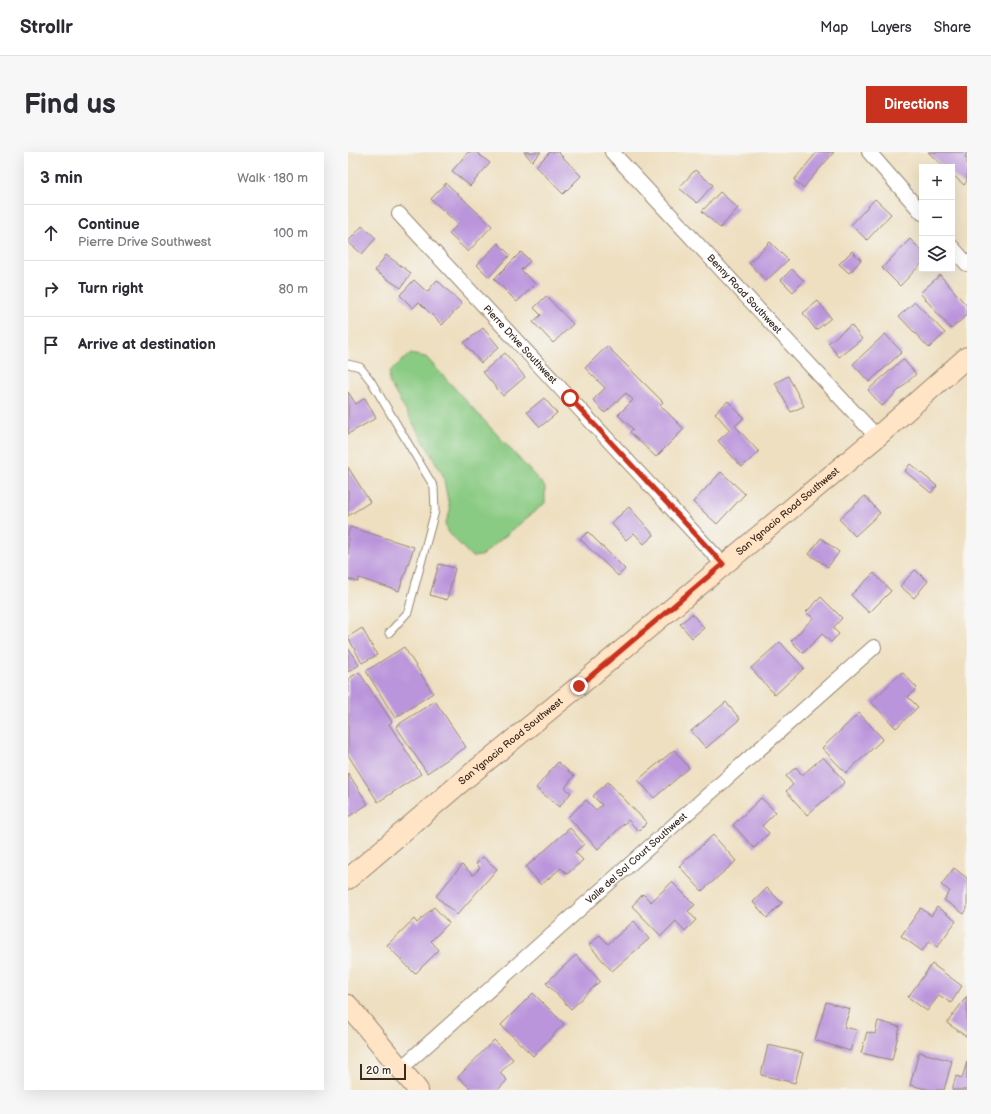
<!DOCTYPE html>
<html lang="en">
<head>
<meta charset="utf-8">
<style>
  body { margin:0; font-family:"Balsamiq Sans",sans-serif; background:#f7f7f7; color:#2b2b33 }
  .controls { position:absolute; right:12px; top:12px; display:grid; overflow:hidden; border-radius:0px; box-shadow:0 4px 16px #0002 }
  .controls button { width:36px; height:36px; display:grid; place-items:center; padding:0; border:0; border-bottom:1px solid #e1e1e2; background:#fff; color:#2b2b33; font:20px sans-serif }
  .scale { position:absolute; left:12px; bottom:10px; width:46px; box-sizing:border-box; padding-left:4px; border:2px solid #3b2a1e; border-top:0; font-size:11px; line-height:14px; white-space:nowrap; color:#3b2a1e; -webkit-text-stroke:3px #f6f6f2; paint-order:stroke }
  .stop { position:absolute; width:12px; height:12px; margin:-9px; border:3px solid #c8321e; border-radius:50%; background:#fff }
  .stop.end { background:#c8321e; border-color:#fff; box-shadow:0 1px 4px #0008 }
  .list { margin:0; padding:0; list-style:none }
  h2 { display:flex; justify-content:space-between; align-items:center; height:52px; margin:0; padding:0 16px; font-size:17px }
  h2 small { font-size:13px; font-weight:400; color:#7c7c81 }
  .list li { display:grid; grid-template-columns:26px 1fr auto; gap:12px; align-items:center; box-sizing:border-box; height:56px; padding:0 16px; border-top:1px solid #e1e1e2 }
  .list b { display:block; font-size:15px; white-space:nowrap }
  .list p { margin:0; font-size:13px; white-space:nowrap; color:#7c7c81 }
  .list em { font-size:13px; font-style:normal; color:#7c7c81 }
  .icon { flex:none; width:22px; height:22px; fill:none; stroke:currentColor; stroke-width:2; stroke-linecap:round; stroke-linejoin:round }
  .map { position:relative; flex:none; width:619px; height:938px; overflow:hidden; border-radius:0px }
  header { display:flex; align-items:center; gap:24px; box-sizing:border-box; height:56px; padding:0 20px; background:#fff; border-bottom:1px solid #e1e1e2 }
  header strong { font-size:19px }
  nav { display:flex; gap:22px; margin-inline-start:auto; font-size:14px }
  .intro { display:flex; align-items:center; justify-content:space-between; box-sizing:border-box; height:96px; padding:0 24px }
  h1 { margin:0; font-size:28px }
  .button { padding:10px 18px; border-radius:0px; background:#c8321e; color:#fff; font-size:14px; font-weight:700 }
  main { display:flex; gap:24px; padding:0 24px }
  aside { flex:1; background:#fff; border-radius:0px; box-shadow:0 4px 16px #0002 }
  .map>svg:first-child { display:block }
  .green { fill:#8acb83; stroke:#627a50 }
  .building { fill:#bb95dc }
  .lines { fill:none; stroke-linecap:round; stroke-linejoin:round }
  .lane-casing { stroke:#94846f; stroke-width:9 }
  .street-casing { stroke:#94846f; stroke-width:16 }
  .secondary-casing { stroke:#94846f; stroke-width:22 }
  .lane { stroke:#fff; stroke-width:7 }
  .street { stroke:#fff; stroke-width:14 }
  .secondary { stroke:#ffe4c6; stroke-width:20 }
  .route { stroke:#c8321e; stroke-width:5 }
  .labels { text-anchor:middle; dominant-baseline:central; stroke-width:3; stroke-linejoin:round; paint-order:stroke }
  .street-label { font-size:10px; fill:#3b2a1e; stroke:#f6f6f2 }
</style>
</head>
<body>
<header>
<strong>Strollr</strong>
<nav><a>Map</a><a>Layers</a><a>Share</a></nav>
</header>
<div class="intro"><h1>Find us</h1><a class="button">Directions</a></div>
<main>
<aside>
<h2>3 min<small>Walk · 180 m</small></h2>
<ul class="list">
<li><svg class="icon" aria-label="ahead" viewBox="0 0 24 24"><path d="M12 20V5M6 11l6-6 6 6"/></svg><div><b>Continue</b><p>Pierre Drive Southwest</p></div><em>100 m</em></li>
<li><svg class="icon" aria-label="right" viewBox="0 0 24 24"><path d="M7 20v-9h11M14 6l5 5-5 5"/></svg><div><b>Turn right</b></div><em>80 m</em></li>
<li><svg class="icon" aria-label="arrive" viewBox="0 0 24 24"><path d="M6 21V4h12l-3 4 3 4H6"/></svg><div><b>Arrive at destination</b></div></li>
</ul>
</aside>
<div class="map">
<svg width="619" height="938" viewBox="0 0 619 938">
  <rect width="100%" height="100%" fill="#f6f6f2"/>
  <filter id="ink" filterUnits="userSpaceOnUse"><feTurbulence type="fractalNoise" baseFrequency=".025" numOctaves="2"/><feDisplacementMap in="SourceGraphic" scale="8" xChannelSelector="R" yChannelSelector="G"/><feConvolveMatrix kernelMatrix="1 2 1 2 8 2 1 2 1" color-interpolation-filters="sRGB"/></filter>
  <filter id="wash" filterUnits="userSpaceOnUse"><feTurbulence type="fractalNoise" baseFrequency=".012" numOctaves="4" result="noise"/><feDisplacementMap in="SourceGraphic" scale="16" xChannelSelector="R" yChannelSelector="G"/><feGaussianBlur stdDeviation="0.9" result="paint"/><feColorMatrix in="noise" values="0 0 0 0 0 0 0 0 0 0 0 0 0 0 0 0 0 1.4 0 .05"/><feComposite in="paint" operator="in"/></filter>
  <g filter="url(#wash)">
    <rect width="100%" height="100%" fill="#eedfc0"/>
    <!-- green -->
    <polygon class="green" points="62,202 78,205 197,335 197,351 133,404 124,405 101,381 97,373 102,359 95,323 41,230 42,219"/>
    <g id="blocks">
      <!-- building -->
      <g class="building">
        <polygon points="120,0 128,0 142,11 122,34 104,19"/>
        <polygon points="176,0 193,0 184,9"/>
        <polygon points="202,0 210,0 233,24 215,42 188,14"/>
        <polygon points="469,0 486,0 455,36 446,28"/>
        <polygon points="580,0 619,0 617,5 619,6 619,29 616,33 604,22 604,15 596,15"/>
        <polygon points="347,18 365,33 349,51 331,36"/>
        <polygon points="98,31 144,74 120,100 101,82 110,72 83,47"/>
        <polygon points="372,40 390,56 372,76 354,59"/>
        <polygon points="527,47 543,62 519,88 503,73"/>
        <polygon points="14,74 28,86 14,102 0,90"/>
        <polygon points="562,87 574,99 574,111 552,134 534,116"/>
        <polygon points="422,90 440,108 418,129 401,111"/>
        <polygon points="150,91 162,103 141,125 129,113"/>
        <polygon points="504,99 513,108 501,121 491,112"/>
        <polygon points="173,100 182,109 173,118 187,132 169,150 146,127"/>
        <polygon points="38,103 63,121 53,136 27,119"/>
        <polygon points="444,117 456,129 445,140 433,128"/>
        <polygon points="592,123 619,154 619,163 603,177 572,141"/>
        <polygon points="66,128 79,140 89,128 114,152 94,173 71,150 65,156 52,143"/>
        <polygon points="198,144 225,172 205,191 185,170 193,163 186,156"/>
        <polygon points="470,149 483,166 468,178 455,161"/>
        <polygon points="567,150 597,181 581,196 551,164"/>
        <polygon points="503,173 514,187 491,205 480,191"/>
        <polygon points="135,176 151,195 133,211 116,191"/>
        <polygon points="537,182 554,200 521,230 505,212"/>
        <polygon points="259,194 315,250 312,253 336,277 308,305 282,280 285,277 270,263 285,248 278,241 257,261 245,248 257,236 237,216"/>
        <polygon points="157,201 177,225 155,244 135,220"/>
        <polygon points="555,207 568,222 534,254 520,238"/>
        <polygon points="440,224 456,254 443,260 427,231"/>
        <polygon points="0,240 8,252 17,246 28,266 0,282"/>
        <polygon points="196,246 209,261 192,275 179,260"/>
        <polygon points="380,249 396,266 387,274 411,300 394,315 370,289 382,278 367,261"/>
        <polygon points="562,312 589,334 583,341 557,319"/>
        <polygon points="0,315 22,350 0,364"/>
        <polygon points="373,320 397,342 369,372 345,350"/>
        <polygon points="517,344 532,361 507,384 491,367"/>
        <polygon points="281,355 306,383 296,392 286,381 278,388 263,371"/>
        <polygon points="2,375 66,395 51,439 11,426 10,430 0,427 0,382"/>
        <polygon points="240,380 277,417 270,424 232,387"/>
        <polygon points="473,386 491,400 480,415 461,402"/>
        <polygon points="91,412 107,416 99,448 82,443"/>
        <polygon points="567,418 580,429 566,446 552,434"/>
        <polygon points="526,421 543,439 521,461 503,443"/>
        <polygon points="473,445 494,466 485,476 491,482 483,490 474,482 455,501 443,489 465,466 458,460"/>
        <polygon points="344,462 356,476 344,486 332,472"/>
        <polygon points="14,476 29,503 14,511 0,485"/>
        <polygon points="432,490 456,516 427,543 403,516"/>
        <polygon points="56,495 85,541 47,566 18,519"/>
        <polygon points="0,496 11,513 0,520"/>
        <polygon points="11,520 44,570 41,572 73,622 30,650 0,603 0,527"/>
        <polygon points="554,520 569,536 560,545 570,555 548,576 523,550"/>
        <polygon points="87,549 118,595 79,621 48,574"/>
        <polygon points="378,550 392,567 358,596 343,579"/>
        <polygon points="511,561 535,587 498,621 474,596"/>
        <polygon points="326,598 341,616 306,646 290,628"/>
        <polygon points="475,605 497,630 459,663 438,639 445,633 438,624 448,615 454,623"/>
        <polygon points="210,610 226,624 217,636 223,641 211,655 188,636"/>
        <polygon points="0,621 20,652 0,665"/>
        <polygon points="260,630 299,671 291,679 280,668 250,697 220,665 238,648 248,658 254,653 245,644"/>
        <polygon points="413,646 428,660 414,674 421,681 406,696 385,673"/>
        <polygon points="222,676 236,692 227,700 235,708 219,722 213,716 193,733 178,715"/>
        <polygon points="365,683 388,709 354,739 331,714"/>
        <polygon points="135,705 149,717 109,763 88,744 114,713 125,723 132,716 128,712"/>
        <polygon points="606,716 619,726 619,757 616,762 596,748 602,739 593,733"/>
        <polygon points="324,730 347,753 340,759 348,768 337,779 328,769 313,784 284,754 295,742 303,750"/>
        <polygon points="419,736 434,751 419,766 405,750"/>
        <polygon points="86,755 101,771 83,789 91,798 67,822 39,793 66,767 69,771"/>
        <polygon points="589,755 608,769 589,795 581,789 574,799 553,784 573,756 583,764"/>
        <polygon points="286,769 301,787 264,819 241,793 252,783 260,792"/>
        <polygon points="228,803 252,829 223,857 198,831"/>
        <polygon points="584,812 614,834 603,851 591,843 579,859 560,845"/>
        <polygon points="185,841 216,872 185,904 153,873"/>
        <polygon points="619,844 619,885 599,871"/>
        <polygon points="478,850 502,857 496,875 509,878 502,899 467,888"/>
        <polygon points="530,869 552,875 544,908 513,901 519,880 527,882"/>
        <polygon points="146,888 165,907 152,921 159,928 150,938 124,938 110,925"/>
        <polygon points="420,893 455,901 447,931 413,923"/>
        <polygon points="571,900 604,909 596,938 582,938 562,933"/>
        <polygon points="619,910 619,938 604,938 608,924 614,926"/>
      </g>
    </g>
  </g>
  <g filter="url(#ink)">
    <use href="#blocks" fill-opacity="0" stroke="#94846f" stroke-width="1"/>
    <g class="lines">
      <defs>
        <polyline id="lane" points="0,212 12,215 23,229 86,335 87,359 60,460 41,481"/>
        <g id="street">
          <path id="s1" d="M 264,0 L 529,285"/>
          <polyline points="521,0 574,61"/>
          <path id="s2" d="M 51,62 L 375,412"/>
          <polyline points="604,95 619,112"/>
          <path id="s3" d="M 51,918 L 526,495"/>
        </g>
        <g id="secondary">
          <path id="s4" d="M 0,727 L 118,626 L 231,534 L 529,285 L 619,205"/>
          <polyline points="0,853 70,938"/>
        </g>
      </defs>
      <!-- lane casing -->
      <use href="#lane" class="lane-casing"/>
      <!-- street casing -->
      <use href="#street" class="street-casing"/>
      <!-- secondary casing -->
      <use href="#secondary" class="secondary-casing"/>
      <!-- lane -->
      <use href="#lane" class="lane"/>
      <!-- street -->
      <use href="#street" class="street"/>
      <!-- secondary -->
      <use href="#secondary" class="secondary"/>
    </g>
  </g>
  <g class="lines" filter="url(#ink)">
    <!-- route -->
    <polyline class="route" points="222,246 375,412 231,534"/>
  </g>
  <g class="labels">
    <!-- street labels -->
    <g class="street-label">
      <text stroke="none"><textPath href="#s1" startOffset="194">Benny Road Southwest</textPath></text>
      <text stroke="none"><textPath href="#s2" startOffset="178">Pierre Drive Southwest</textPath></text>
      <text stroke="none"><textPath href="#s4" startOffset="573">San Ygnacio Road Southwest</textPath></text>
      <text stroke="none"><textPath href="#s4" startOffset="213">San Ygnacio Road Southwest</textPath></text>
      <text stroke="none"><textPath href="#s3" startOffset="318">Valle del Sol Court Southwest</textPath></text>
    </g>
  </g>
</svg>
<div class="controls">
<button>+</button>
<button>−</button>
<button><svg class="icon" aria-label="layers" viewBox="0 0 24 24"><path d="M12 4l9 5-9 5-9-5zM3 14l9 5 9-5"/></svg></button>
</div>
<div class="scale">20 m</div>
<div class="stop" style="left:222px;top:246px"></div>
<div class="stop end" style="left:231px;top:534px"></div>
</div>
</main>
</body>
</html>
